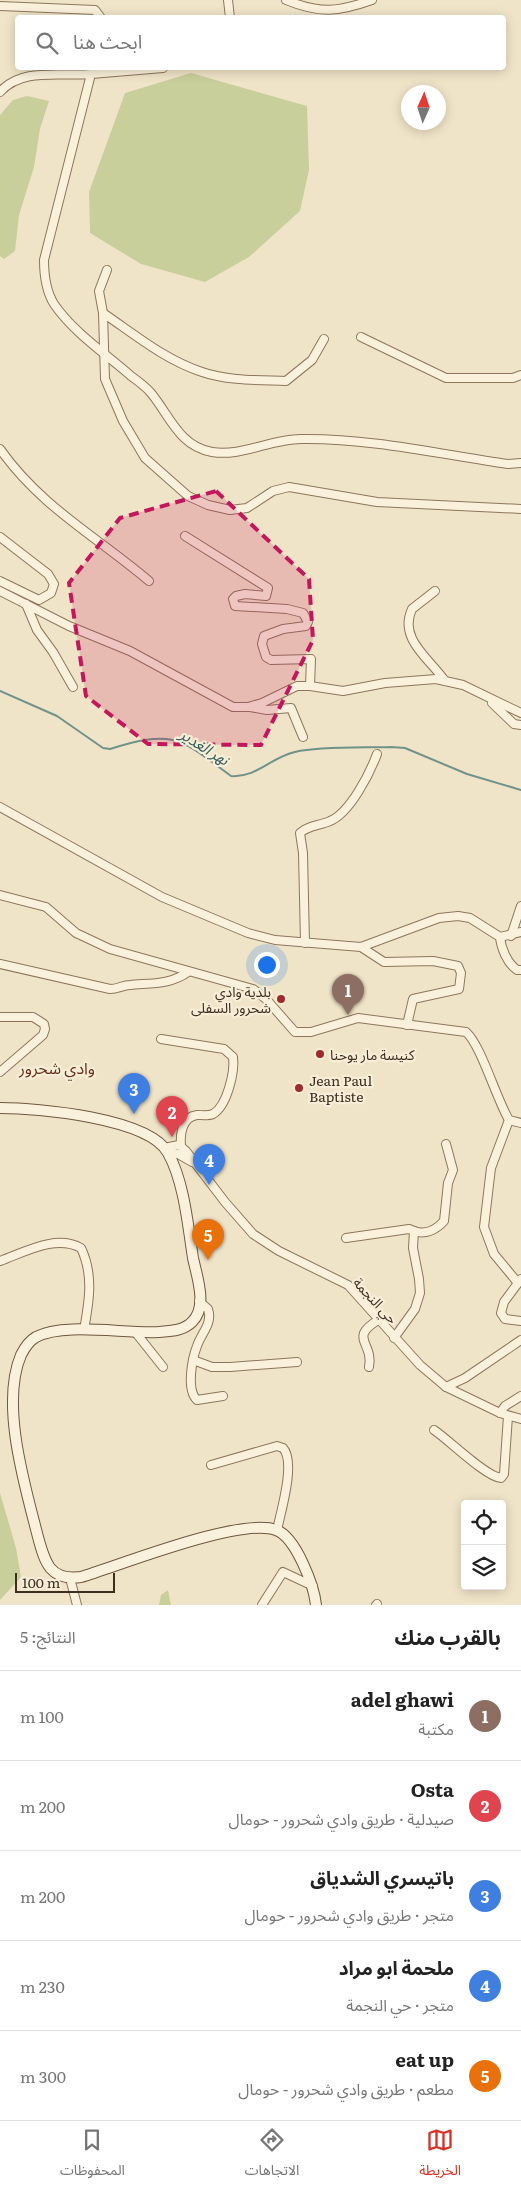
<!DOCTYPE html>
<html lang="ar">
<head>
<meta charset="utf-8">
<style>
  body { margin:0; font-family:Literata,"Noto Sans Arabic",serif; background:#f2f2f2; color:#222; direction:rtl }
  .controls { position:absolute; right:15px; bottom:15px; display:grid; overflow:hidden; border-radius:5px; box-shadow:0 2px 12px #0003 }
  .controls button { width:45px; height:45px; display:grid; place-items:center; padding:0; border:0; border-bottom:1px solid #e0e0e0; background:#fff; color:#222; font:25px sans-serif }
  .compass { position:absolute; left:401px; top:85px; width:45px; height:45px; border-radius:50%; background:#fff; box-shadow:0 2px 12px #0003; rotate:3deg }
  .scale { position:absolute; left:15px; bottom:12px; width:100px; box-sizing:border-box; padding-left:5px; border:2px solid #3d2e20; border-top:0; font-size:14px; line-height:18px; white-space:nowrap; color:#3d2e20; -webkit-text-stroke:4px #f7eed8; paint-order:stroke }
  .you { position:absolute; left:266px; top:964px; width:18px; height:18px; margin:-12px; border:4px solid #fff; border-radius:50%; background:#1a73e8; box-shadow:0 0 0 8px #1a73e833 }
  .badge { display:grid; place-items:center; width:32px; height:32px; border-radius:50%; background:#d93025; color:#fff; font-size:16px; font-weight:700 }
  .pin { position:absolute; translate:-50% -41px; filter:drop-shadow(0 1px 2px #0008) }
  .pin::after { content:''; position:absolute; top:26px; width:18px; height:15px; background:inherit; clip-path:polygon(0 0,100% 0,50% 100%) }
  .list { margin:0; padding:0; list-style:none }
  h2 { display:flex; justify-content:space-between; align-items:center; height:65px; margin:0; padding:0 20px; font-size:21px }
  h2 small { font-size:16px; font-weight:400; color:#767676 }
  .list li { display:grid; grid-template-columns:32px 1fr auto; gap:15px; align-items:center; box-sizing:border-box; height:90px; padding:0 20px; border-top:1px solid #e0e0e0 }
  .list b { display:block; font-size:19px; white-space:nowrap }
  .list p { margin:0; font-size:16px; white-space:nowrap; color:#767676 }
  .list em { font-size:16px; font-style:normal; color:#767676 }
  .icon { flex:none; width:28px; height:28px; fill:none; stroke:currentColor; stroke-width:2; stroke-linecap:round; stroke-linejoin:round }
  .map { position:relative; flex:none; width:521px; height:1605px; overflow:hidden; direction:ltr }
  .search { position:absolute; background:#fff; box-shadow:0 2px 12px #0003; left:15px; right:15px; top:15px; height:55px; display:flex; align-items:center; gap:12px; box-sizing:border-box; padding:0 18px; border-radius:5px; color:#767676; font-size:19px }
  .sheet { height:515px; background:#fff }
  nav { display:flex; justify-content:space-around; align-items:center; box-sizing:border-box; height:70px; border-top:1px solid #e0e0e0; background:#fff; font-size:14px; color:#767676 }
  nav a { display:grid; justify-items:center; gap:2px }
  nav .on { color:#d93025 }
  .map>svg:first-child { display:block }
  .green { fill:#c9cf9b }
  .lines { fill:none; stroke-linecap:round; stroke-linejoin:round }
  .stream { stroke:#6f938a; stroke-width:2 }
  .minor-casing { stroke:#8d765c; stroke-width:10 }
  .secondary-casing { stroke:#6f573f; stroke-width:12 }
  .minor { stroke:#faf1dc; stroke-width:8 }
  .secondary { stroke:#faf1dc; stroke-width:10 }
  .marked { fill:#c2185b; fill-opacity:0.2; stroke:#c2185b; stroke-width:4; stroke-dasharray:10 6; stroke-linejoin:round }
  .poi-dot { fill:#9e2a2b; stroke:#f7eed8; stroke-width:2 }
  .labels { text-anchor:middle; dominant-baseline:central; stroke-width:4.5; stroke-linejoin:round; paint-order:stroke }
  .poi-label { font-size:14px; fill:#3d2e20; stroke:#f7eed8; text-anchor:start }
  .street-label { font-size:14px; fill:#3d2e20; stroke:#f7eed8 }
  .water-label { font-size:15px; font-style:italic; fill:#2f5d5a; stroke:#f7eed8 }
  .quarter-label { font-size:16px; fill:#6b2e1e; stroke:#f7eed8 }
</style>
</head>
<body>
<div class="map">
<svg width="521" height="1605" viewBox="0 0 521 1605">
  <rect width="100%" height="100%" fill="#f0e4c8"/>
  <!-- green -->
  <g class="green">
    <polygon points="191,73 307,106 309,170 300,211 249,257 205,282 141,264 90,233 89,192 125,93"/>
    <polygon points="27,96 49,101 40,129 34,167 19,215 15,251 4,259 0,256 0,115 13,100"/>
    <polygon points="0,1493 16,1548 21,1577 0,1600"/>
    <polygon points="168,1590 171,1605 159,1605 161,1595"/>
  </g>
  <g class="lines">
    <!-- stream -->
    <path class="stream" d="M 0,691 L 57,716 L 103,748 L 110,749 C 175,729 179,738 231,776 C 257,778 271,757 295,752 C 321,746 363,748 391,747 L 405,748 L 467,774 L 521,790"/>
    <defs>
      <g id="minor">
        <polyline points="228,0 230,18"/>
        <path d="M 286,0 C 320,14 338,12 372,0"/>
        <polyline points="0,6 95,10 101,18"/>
        <path d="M 163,68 L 91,74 L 44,260 C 44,275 46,291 54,304 C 73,332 106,354 131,376 C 138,381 146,387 151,393 C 170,416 179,446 212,452 C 241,457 271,439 301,439 C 370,438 439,454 508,464 L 521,463"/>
        <path d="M 0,92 C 22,67 60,77 91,74"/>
        <polyline points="103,313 99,291 107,270"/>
        <polyline points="361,337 446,378 513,378 521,375"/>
        <path d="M 324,339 L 312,360 L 286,381 C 259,380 228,381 202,372 C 165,360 134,334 103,313 L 105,379 L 123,421 L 145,458 L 188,496 L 208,505 L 230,510 L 247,508 L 273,491 L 289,487 L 377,502 L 521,509"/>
        <path d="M 0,449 C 41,507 96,536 149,581"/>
        <polyline points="185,536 268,588 266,596 245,594 236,596 233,599 235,606 287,609 303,613 308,622 306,626 283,629 264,636 262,644 266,657 271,660 311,659 310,686"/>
        <polyline points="0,537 48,574 54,584 51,593 39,600 0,581"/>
        <polyline points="0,591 69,626 130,651 233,707 248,707 262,703 297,686 310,686 343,691 385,683 436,679 463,685 521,713"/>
        <path d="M 435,591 L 412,609 C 398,639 430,659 445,681"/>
        <polyline points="26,604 37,630 53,652 73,687"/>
        <polyline points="492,703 514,724 521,725"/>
        <polyline points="250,707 267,710 291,708 303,737"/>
        <polyline points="0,807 162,897 248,933 275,940 361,947 439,918 458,916 470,918 500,937 521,932"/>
        <path d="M 0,895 L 46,907 L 76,933 L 110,949 L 253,989 L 266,999 L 295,1032 L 311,1032 L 358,1018 L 466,1032 C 481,1045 496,1098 509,1120 L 521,1123"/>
        <polyline points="511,936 521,906"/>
        <path d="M 500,937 C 501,948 507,963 517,970 L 521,970"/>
        <path d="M 305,943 L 303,853 L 300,833 C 309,825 319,826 330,821 C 350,813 370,773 377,754"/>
        <polyline points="361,947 384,962 433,961 458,966 461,973 459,989 413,999 407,1025"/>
        <path d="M 0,964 L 110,989 C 118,989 123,985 130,985 C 150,983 170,985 188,972"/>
        <polyline points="0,1017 33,1017 44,1024 45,1029 43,1035 0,1072"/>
        <path d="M 161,1039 L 224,1049 L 233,1057 C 235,1072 227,1106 213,1114 C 208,1116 202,1115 197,1115 C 182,1117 180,1134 181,1146"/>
        <polyline points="509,1120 491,1168 484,1227 494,1254 518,1283"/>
        <polyline points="164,1148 179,1145 186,1151 225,1202 253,1234 279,1251 348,1285 420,1365 446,1387 465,1378 521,1340"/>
        <polyline points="168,1153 178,1154 192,1162"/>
        <path d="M 414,1231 C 425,1235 436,1230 444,1221 L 448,1183 L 453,1170 L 446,1144"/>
        <polyline points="346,1238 409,1229 414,1231 413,1248 419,1279 420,1293 415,1309 394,1338"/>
        <path d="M 0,1261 C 25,1252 56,1234 81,1248 C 94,1275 89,1302 84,1330"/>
        <polyline points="521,1279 504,1302 501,1313 505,1319 521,1321"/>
        <path d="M 199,1301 L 208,1309 C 213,1324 201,1333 197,1346 C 192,1359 186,1390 197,1400 L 223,1396"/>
        <polyline points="136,1333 163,1367"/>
        <polyline points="193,1360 212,1367 230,1367 297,1362"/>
        <path d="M 369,1367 C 374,1342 347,1338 380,1319"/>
        <polyline points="446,1387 500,1413 521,1419"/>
        <polyline points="500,1413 505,1406 521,1396"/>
        <path d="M 434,1430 C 449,1440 486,1477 501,1478 L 504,1474 L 508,1416"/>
        <path d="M 211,1465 L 277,1446 L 283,1448 C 296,1462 281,1511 277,1530"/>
        <polyline points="70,1578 77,1605"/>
        <polyline points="262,1605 283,1572 313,1586"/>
        <polyline points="376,1605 377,1604"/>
      </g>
      <path id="secondary" d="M 0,1108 C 38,1108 149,1118 168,1153 C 184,1181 188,1226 193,1258 C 197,1277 208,1307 192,1322 C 183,1331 170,1331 158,1332 C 125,1334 64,1322 36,1337 C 29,1341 24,1349 21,1355 C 0,1404 25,1486 38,1537 C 45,1563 50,1581 81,1577 C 121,1565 240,1517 276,1530 C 296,1537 314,1586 316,1605"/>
    </defs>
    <!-- minor casing -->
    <use href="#minor" class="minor-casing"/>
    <!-- secondary casing -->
    <use href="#secondary" class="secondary-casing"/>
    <!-- minor -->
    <use href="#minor" class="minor"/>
    <!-- secondary -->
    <use href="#secondary" class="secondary"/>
  </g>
  <!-- marked area -->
  <path class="marked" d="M 216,491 L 309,579 L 313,640 L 261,745 L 148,744 L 86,696 L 69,583 L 120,518 Z"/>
  <!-- markers -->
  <g class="poi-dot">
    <circle cx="281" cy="999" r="5"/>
    <circle cx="320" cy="1054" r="5"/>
    <circle cx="299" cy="1088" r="5"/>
  </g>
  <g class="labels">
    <!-- poi labels -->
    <g class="poi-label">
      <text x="271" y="991" text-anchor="end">بلدية وادي<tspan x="271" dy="16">شحرور السفلى</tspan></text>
      <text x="330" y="1054">كنيسة مار يوحنا</text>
      <text x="309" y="1080">Jean Paul<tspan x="309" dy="16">Baptiste</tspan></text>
    </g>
    <!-- street labels -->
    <g class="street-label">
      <text transform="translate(376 1300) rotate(47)">حي النجمة</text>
    </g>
    <!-- water labels -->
    <g class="water-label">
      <text transform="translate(205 746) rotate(32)">نهر الغدير</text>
    </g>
    <!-- quarter labels -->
    <g class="quarter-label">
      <text x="57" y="1067">وادي شحرور</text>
    </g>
  </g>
</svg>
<div class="controls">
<button><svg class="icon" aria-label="locate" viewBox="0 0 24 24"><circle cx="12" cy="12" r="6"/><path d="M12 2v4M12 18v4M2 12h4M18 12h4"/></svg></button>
<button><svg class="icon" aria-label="layers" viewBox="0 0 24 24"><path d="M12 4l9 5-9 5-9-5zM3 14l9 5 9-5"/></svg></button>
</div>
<svg class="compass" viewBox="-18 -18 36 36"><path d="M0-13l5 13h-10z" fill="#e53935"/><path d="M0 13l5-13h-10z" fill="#767676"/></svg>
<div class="scale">100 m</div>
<div class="you"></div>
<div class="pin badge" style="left:348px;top:1015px;background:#8d6e63">1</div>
<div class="pin badge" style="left:172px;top:1137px;background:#e0444e">2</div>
<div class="pin badge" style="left:134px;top:1114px;background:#3f7fe0">3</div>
<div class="pin badge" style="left:209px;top:1185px;background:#3f7fe0">4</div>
<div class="pin badge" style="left:208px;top:1260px;background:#e8710a">5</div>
<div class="search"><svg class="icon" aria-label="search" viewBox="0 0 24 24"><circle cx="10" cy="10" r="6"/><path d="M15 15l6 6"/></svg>ابحث هنا</div>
</div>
<section class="sheet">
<h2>بالقرب منك<small>النتائج: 5</small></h2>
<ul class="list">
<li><span class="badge" style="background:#8d6e63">1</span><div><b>adel ghawi</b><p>مكتبة</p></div><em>100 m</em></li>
<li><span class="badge" style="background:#e0444e">2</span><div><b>Osta</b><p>صيدلية · طريق وادي شحرور - حومال</p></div><em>200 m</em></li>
<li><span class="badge" style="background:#3f7fe0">3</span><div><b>باتيسري الشدياق</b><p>متجر · طريق وادي شحرور - حومال</p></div><em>200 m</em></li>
<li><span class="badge" style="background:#3f7fe0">4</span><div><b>ملحمة ابو مراد</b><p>متجر · حي النجمة</p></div><em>230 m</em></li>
<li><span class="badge" style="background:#e8710a">5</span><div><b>eat up</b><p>مطعم · طريق وادي شحرور - حومال</p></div><em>300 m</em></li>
</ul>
</section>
<nav>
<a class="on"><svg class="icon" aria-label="map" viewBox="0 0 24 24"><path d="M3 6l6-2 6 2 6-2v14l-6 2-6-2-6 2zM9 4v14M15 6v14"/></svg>الخريطة</a>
<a><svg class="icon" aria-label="directions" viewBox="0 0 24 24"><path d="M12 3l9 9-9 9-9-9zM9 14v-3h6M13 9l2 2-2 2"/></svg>الاتجاهات</a>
<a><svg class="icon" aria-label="saved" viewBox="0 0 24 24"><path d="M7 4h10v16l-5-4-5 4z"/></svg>المحفوظات</a>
</nav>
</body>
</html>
